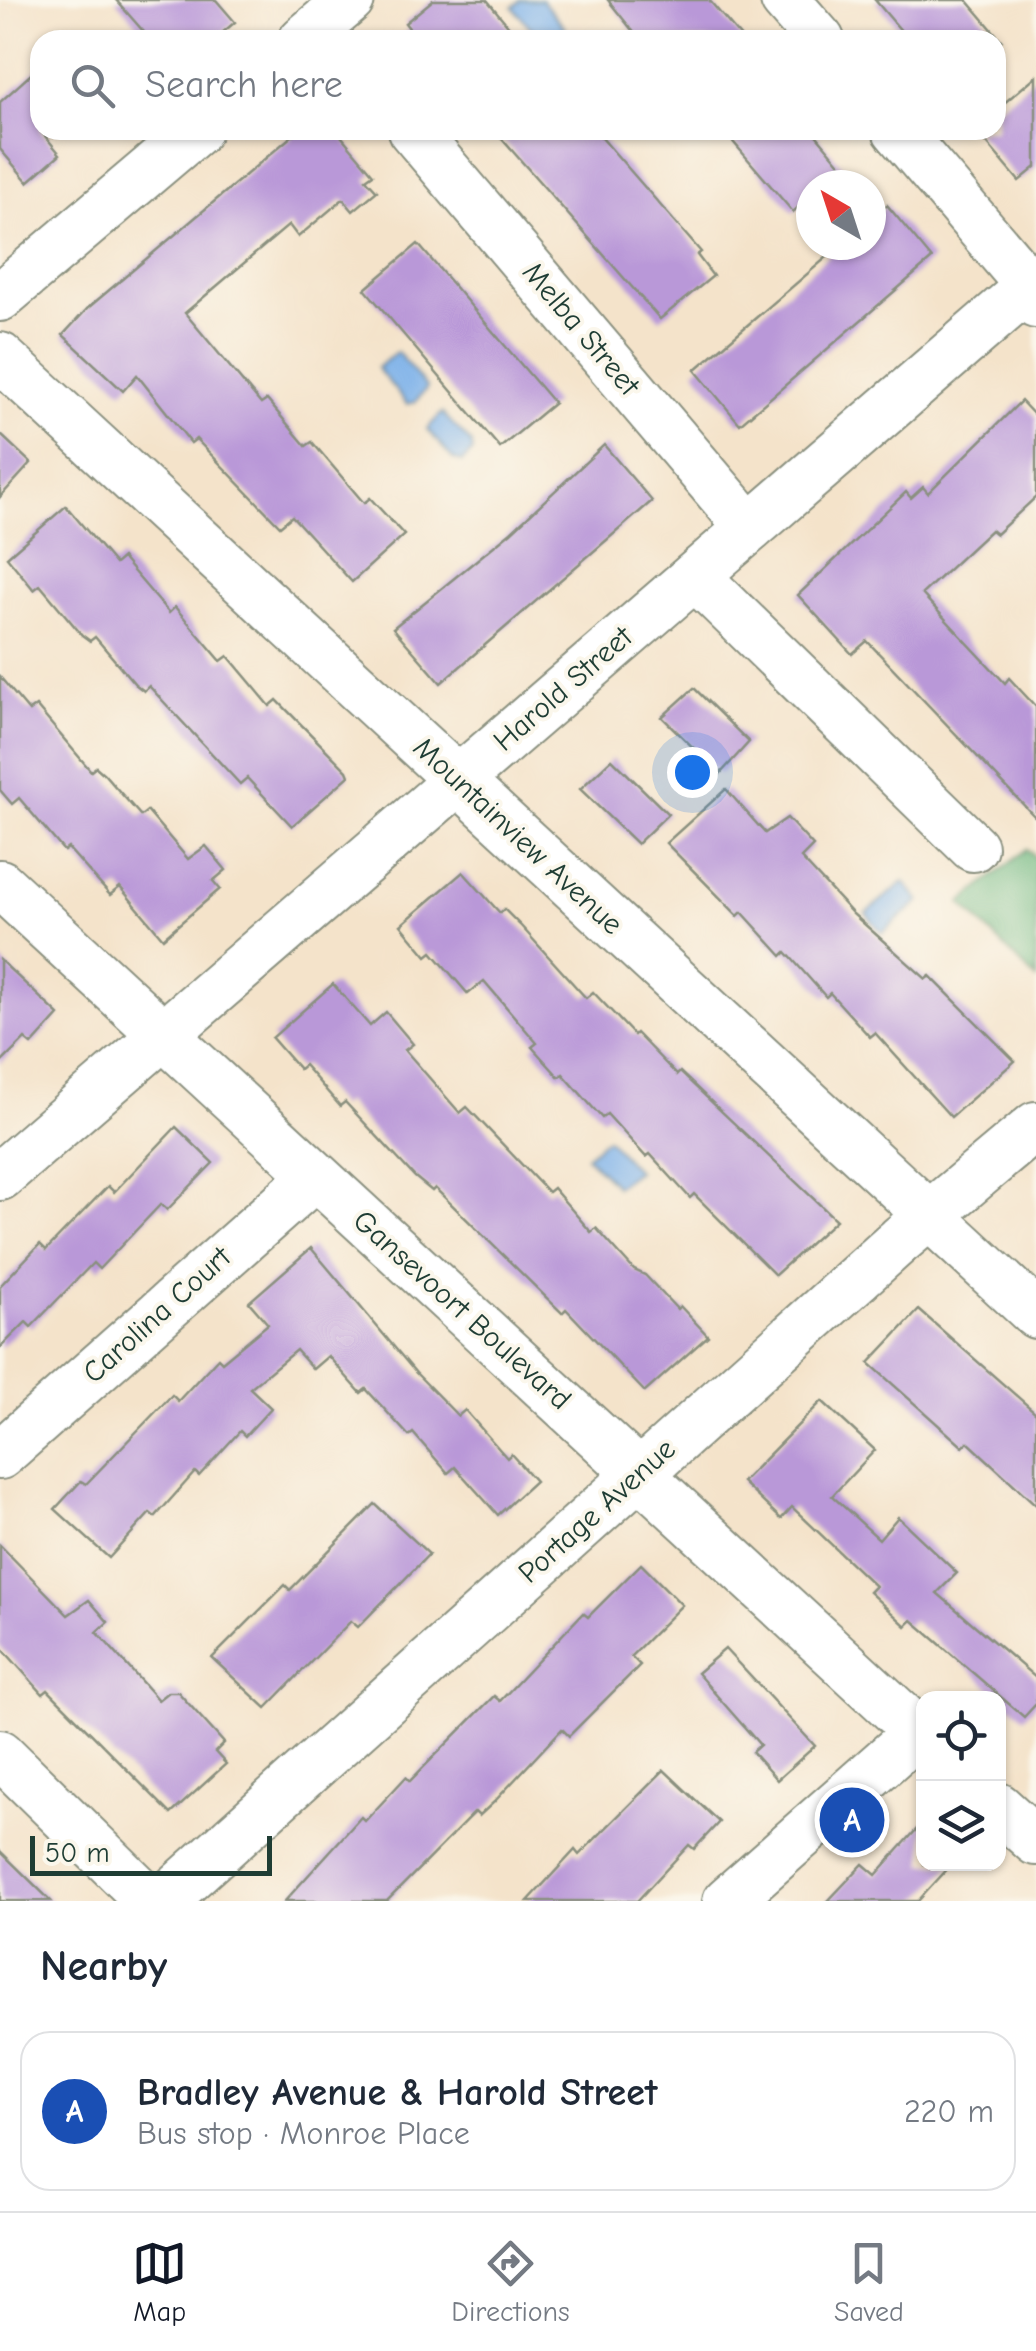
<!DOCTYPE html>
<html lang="en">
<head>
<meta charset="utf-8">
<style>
  body { margin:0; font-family:"Comic Neue",sans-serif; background:#f6f6f7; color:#1f2937 }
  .controls { position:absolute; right:30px; bottom:30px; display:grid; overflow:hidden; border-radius:20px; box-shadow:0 2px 8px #0004 }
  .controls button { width:90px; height:90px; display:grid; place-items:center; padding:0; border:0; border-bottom:2px solid #e0e1e3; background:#fff; color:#1f2937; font:50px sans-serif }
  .compass { position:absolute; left:796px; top:170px; width:90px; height:90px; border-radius:50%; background:#fff; box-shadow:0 2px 8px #0004; rotate:321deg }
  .scale { position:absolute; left:30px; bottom:25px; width:242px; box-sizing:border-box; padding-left:10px; border:5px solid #1f3d34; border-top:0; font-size:28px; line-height:35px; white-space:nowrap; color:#1f3d34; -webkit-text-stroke:8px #fbf7ec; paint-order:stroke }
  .you { position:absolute; left:692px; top:772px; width:35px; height:35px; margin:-25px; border:8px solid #fff; border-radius:50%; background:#1a73e8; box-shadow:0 0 0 15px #1a73e833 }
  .badge { display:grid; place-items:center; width:65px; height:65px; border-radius:50%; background:#111827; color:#fff; font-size:32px; font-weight:700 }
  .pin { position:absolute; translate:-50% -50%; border:5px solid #fff; box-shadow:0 2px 10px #0006 }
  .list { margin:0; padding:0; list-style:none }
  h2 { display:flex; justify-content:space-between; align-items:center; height:130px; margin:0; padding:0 40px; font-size:42px }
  h2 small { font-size:32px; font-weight:400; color:#747a83 }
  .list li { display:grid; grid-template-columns:65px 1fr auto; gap:30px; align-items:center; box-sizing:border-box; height:160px; margin:0 20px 20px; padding:0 20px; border:2px solid #e0e1e3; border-radius:30px }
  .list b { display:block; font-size:38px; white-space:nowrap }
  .list p { margin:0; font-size:32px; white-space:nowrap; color:#747a83 }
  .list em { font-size:32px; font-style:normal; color:#747a83 }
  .icon { flex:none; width:55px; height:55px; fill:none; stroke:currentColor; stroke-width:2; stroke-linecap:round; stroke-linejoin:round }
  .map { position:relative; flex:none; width:1036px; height:1901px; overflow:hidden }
  .search { position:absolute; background:#fff; box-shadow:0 2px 8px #0004; left:30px; right:30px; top:30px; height:110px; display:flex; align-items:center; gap:25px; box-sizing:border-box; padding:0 35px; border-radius:30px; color:#747a83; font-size:38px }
  .sheet { height:310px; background:#fff }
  nav { display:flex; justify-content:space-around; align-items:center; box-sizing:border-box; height:140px; border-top:2px solid #e0e1e3; background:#fff; font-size:28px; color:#747a83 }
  nav a { display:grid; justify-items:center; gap:5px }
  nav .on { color:#111827 }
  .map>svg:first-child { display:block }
  .forest { fill:#6db67d; stroke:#467a58; stroke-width:2.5 }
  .water { fill:#7cb0e9; stroke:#4e768e; stroke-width:2.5 }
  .building { fill:#b998d8 }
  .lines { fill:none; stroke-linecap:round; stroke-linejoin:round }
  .minor-casing { stroke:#8a907f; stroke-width:52 }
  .minor { stroke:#fff; stroke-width:48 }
  .labels { text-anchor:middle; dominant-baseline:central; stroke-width:8; stroke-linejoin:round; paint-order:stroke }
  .street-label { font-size:30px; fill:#1f3d34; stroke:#fbf7ec }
</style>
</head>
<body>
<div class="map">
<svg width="1036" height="1901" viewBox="0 0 1036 1901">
  <rect width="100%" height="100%" fill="#fbf7ec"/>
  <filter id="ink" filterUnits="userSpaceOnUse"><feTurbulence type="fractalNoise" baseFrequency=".01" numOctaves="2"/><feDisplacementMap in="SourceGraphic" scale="20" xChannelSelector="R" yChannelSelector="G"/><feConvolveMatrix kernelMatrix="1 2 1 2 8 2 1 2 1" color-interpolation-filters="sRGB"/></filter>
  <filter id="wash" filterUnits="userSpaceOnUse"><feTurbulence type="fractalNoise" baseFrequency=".0048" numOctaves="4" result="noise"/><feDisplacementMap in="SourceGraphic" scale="40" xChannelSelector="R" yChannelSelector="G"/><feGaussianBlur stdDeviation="2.25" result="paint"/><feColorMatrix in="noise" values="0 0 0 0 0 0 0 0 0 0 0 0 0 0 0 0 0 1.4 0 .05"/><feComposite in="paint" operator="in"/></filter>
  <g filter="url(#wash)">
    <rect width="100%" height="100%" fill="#f4e3ca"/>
    <!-- forest -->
    <polygon class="forest" points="1027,849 1036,858 1036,979 961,903"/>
    <!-- water -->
    <g class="water">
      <polygon points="521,0 542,0 565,28 551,40 541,40 513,7"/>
      <polygon points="397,352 427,388 415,402 407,404 377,368"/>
      <polygon points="442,413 471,443 473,451 462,462 453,459 427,429"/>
      <polygon points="904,882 920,901 882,933 866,913"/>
      <polygon points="607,1138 637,1171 616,1186 586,1156"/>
    </g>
    <g id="blocks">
      <!-- building -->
      <g class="building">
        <polygon points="116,0 216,0 235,22 214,40 151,40"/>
        <polygon points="433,0 487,0 520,40 400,40 409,28 405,23"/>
        <polygon points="608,0 709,0 743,40 640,40"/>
        <polygon points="875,0 967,0 1001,40 909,40"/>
        <polygon points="40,66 40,130 60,154 28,182 0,149 0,102"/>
        <polygon points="1036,76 1036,167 1019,181 976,130 996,130 996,110"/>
        <polygon points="299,130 336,130 373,174 366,179 377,191 353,211 343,199 298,237 289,225 185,313 261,404 267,400 306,446 312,442 364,503 370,498 404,535 352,582 292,516 280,526 196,439 191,443 137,375 123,391 63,335 88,308"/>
        <polygon points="494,130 595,130 701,252 697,255 713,276 660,319"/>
        <polygon points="723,130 812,130 844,168 824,185 811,185 811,196 793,212"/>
        <polygon points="887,205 932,259 740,424 695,370 841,245 871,245 871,219"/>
        <polygon points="418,244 554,403 500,448 365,289"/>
        <polygon points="1021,401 1036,417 1036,497 996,534 991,530 922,594 1005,683 1009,678 1036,707 1036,818 867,641 852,654 798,595 906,492 911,498 923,487 928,493"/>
        <polygon points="0,434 31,463 0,497"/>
        <polygon points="604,445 652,501 441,683 393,628 511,532"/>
        <polygon points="66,506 115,564 122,558 169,613 175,607 221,661 228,656 270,706 277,700 347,771 349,776 292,826 247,778 240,784 149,686 144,691 135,684 95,637 90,641 82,635 40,585 34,590 7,557"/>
        <polygon points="0,677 29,711 36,706 91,771 96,767 104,774 141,816 147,811 188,859 206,846 226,870 213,881 220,889 163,938 120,887 110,895 68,848 64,851 19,798 12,804 0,790"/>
        <polygon points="694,688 749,742 720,774 662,717"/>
        <polygon points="612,759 668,814 637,844 580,789"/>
        <polygon points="726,789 765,833 787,818 813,846 801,858 853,914 926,979 930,976 1015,1061 951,1117 875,1033 870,1037 830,993 826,997 786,952 782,956 742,912 738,916 666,843"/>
        <polygon points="463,872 500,913 504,909 520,925 586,998 593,992 634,1035 636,1033 677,1075 680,1072 836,1220 775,1275 694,1194 690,1198 650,1154 646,1157 607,1114 602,1118 563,1074 559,1077 532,1047 537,1043 484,981 468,994 432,952 427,956 401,925"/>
        <polygon points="0,960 59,1015 32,1045 25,1039 0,1064"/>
        <polygon points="333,984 370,1026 386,1012 413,1044 405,1050 460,1113 467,1107 548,1192 553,1188 591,1232 596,1228 634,1270 645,1275 677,1309 680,1306 708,1336 645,1392 566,1309 562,1313 435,1188 432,1191 415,1177 345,1102 340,1106 304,1065 299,1069 272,1038"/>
        <polygon points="176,1127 213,1163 167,1210 161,1204 99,1269 93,1263 31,1327 26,1322 0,1348 0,1286 40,1244 46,1250 108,1186 114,1192"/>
        <polygon points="311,1248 416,1373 458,1416 465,1410 507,1458 511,1454 535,1481 498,1515 455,1467 448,1473 413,1433 409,1436 366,1389 361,1393 328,1356 313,1369 296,1350 250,1388 271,1408 245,1436 240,1431 199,1476 195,1472 155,1517 150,1513 109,1558 55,1509 81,1481 86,1484 172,1395 178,1401 218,1358 222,1362 268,1324 249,1302"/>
        <polygon points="919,1310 1036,1413 1036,1505 968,1442 963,1447 869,1363"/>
        <polygon points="822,1401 875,1450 832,1496 879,1539 898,1517 957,1573 937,1593 1036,1678 1036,1704 1024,1717 912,1620 906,1626 869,1592 875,1586 792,1507 781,1519 742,1482"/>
        <polygon points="375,1504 429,1554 358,1627 351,1621 266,1708 212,1658 285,1585 290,1590"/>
        <polygon points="0,1545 68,1615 89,1600 108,1622 97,1632 158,1700 168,1692 178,1692 224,1743 215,1752 226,1764 171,1814 48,1690 43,1694 0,1646"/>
        <polygon points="641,1564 682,1605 631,1656 640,1665 569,1736 562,1729 494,1802 479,1816 475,1812 387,1901 285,1901 361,1817 365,1821 406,1777 410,1781 494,1696 500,1701 583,1613 588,1617"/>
        <polygon points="725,1649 815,1746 777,1780 752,1752 760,1745 697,1673"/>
        <polygon points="664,1770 719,1822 694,1849 689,1845 637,1901 528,1901 575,1850 579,1855"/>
        <polygon points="924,1821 924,1864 952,1864 918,1901 828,1901 863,1864 876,1875"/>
        <polygon points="0,1851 51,1901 0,1901"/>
      </g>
    </g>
  </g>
  <g filter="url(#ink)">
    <use href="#blocks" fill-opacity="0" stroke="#8a907f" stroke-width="2.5"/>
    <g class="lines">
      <defs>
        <g id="minor">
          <polyline points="785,0 820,40"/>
          <polyline points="303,40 350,0"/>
          <polyline points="412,130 750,528"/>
          <polyline points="897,130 1030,286 1036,304"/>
          <polyline points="0,297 197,130"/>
          <polyline points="0,357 1036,1314"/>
          <polyline points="695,576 973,847"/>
          <polyline points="0,884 924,1737"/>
          <polyline points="0,1176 1036,281"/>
          <polyline points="0,1455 315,1176"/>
          <polyline points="0,1754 150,1901"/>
          <polyline points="998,1807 1036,1841"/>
          <polyline points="163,1901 900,1240 1036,1126"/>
          <polyline points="727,1901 918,1732"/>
        </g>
      </defs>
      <!-- minor casing -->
      <use href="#minor" class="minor-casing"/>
      <!-- minor -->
      <use href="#minor" class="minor"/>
    </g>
  </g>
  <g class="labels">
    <!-- street labels -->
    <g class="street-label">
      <text transform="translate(581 329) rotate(50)">Melba Street</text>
      <text transform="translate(563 689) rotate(-41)">Harold Street</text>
      <text transform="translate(518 836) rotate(43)">Mountainview Avenue</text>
      <text transform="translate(462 1310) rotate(42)">Gansevoort Boulevard</text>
      <text transform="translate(157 1315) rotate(-42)">Carolina Court</text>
      <text transform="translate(597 1511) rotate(-42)">Portage Avenue</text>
    </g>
  </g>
</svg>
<div class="controls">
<button><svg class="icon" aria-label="locate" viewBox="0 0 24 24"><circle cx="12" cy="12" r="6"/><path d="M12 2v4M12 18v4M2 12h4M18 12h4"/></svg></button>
<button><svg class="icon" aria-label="layers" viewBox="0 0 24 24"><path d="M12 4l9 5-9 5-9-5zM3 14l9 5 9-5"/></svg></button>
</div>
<svg class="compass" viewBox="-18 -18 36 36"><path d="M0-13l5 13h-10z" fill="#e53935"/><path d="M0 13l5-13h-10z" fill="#747a83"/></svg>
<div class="scale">50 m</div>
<div class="you"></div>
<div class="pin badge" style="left:852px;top:1820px;background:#1a4fb4">A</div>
<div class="search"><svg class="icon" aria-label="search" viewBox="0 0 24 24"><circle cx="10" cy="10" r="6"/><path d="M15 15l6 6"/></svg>Search here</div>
</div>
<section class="sheet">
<h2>Nearby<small></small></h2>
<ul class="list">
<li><span class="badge" style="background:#1a4fb4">A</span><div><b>Bradley Avenue &amp; Harold Street</b><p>Bus stop · Monroe Place</p></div><em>220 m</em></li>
</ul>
</section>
<nav>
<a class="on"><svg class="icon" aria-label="map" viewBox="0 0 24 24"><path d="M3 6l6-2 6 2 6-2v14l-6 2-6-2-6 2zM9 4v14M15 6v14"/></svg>Map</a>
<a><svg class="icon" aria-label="directions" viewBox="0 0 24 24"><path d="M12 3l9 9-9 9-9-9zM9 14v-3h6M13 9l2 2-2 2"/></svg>Directions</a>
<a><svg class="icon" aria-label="saved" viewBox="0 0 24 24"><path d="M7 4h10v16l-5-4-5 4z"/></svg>Saved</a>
</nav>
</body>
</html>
